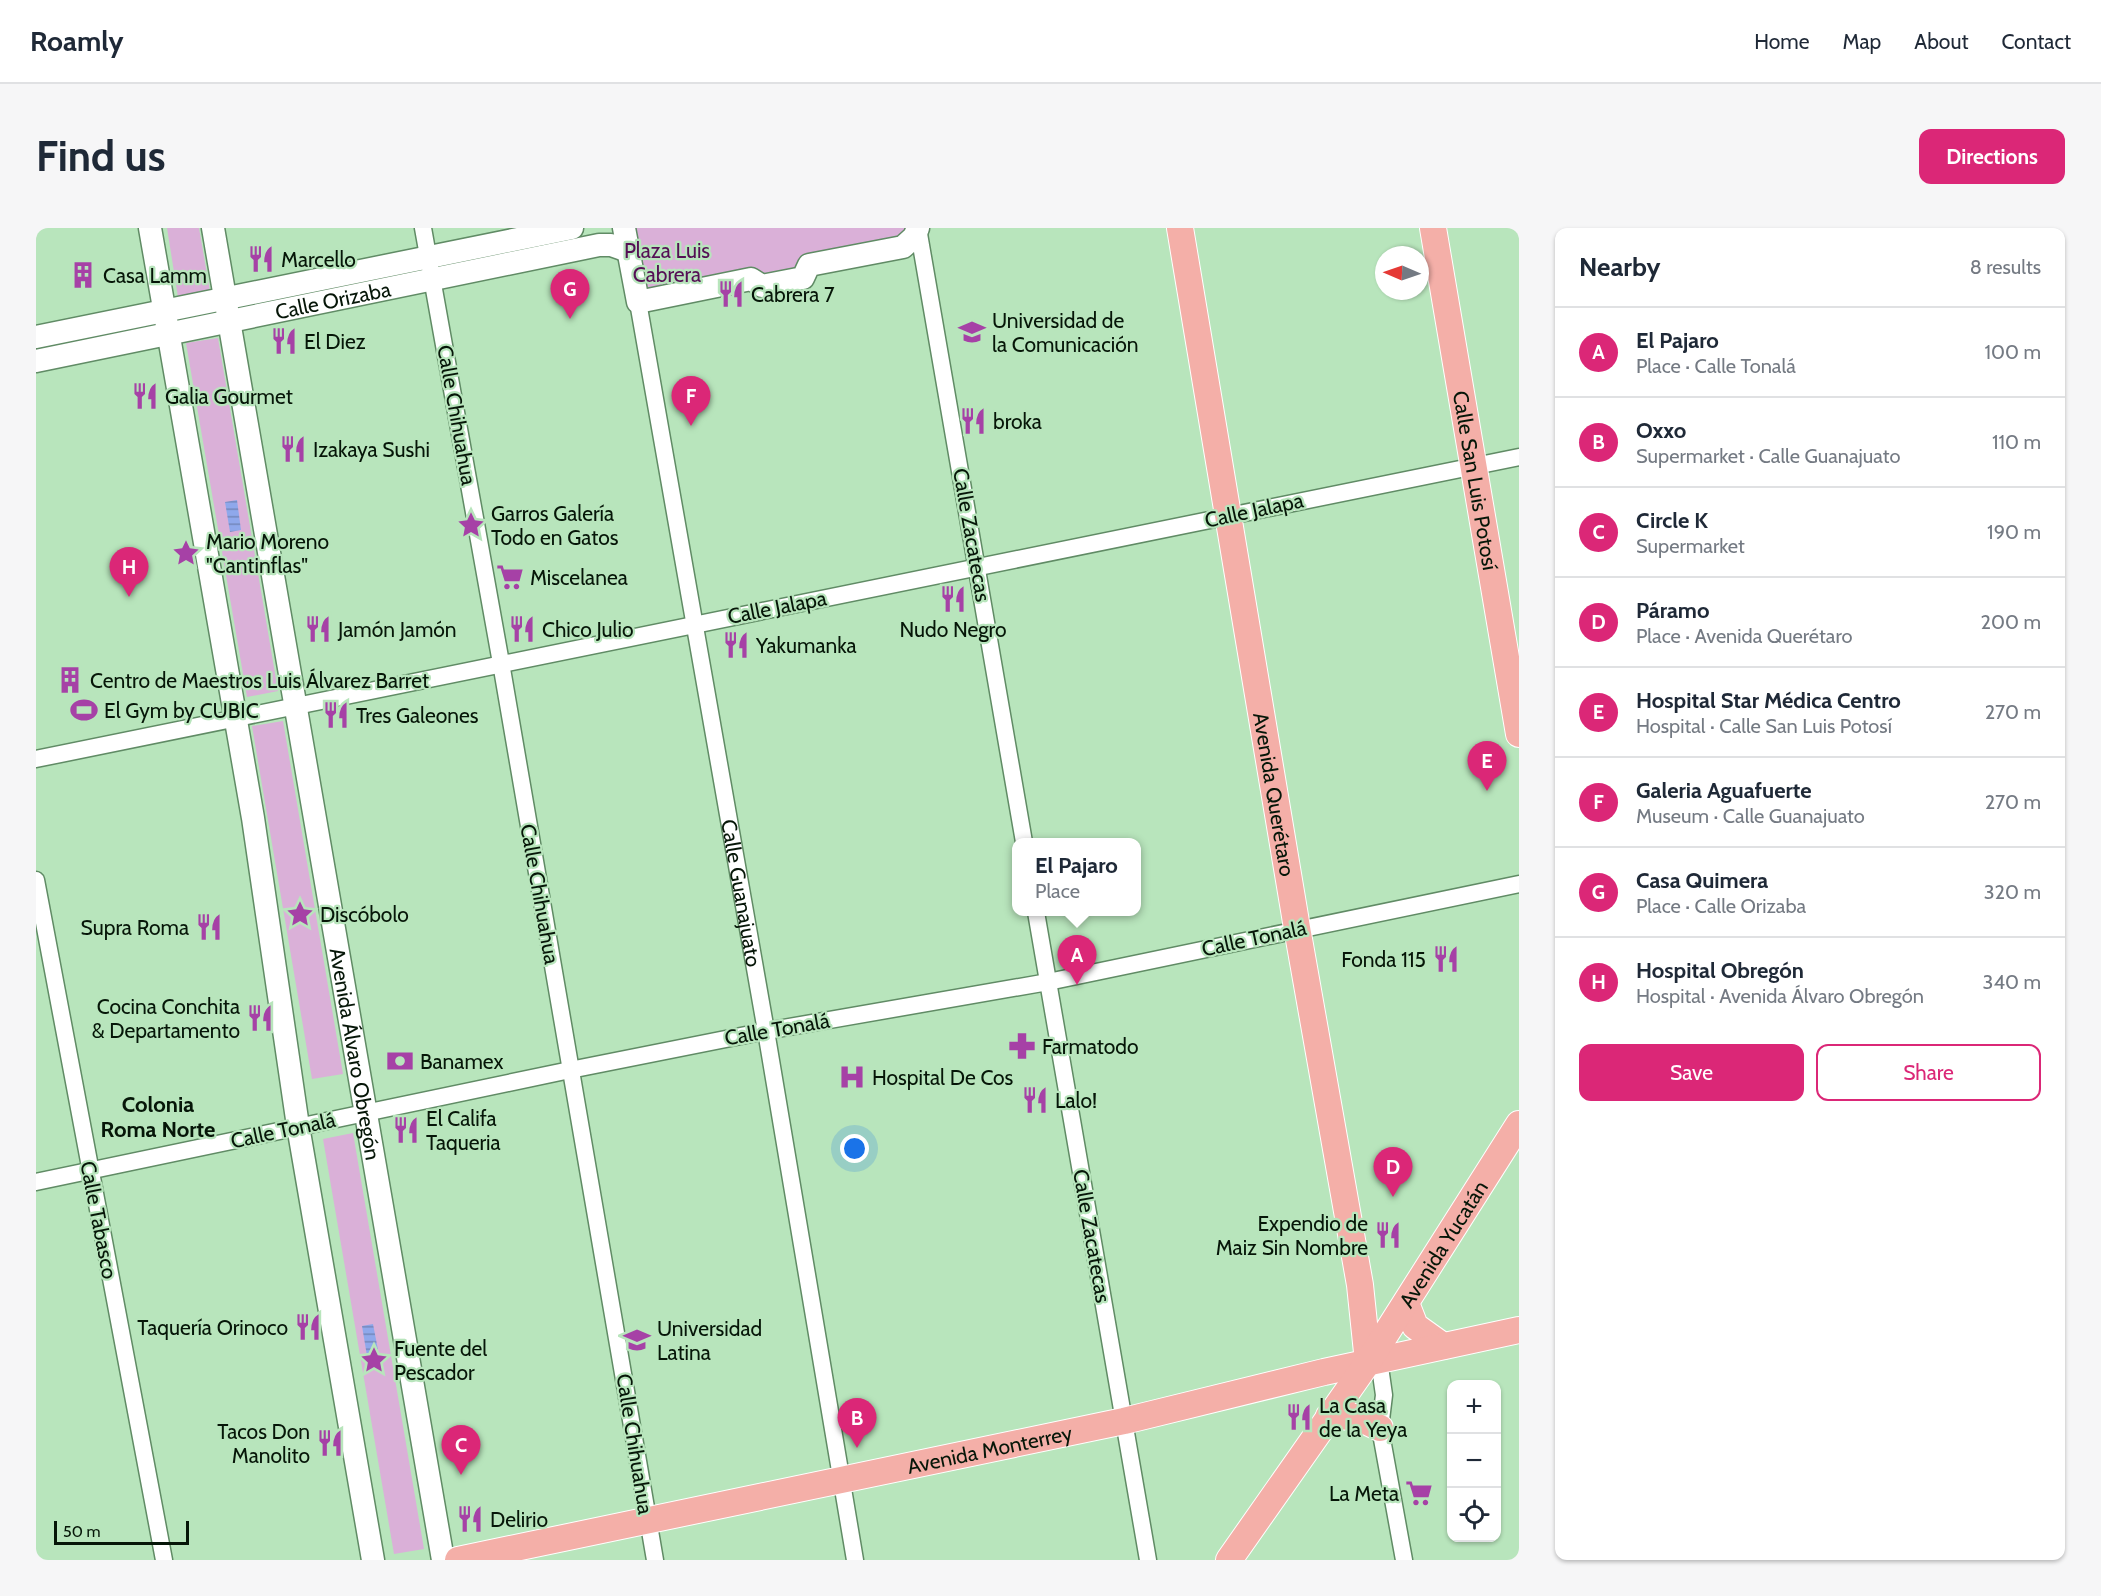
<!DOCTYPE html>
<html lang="en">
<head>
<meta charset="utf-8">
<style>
  body { margin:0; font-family:Cabin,sans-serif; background:#f6f6f7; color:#1f2937 }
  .controls { position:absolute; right:18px; bottom:18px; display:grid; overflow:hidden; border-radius:12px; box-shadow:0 2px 4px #0004 }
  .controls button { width:54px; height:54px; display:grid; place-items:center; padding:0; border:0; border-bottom:2px solid #e0e1e3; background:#fff; color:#1f2937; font:30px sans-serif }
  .compass { position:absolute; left:1339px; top:18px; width:54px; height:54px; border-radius:50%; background:#fff; box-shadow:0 2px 4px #0004; rotate:272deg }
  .scale { position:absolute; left:18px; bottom:15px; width:135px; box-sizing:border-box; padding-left:6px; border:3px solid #061608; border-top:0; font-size:16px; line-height:21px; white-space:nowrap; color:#061608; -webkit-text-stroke:4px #b8e5bc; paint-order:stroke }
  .you { position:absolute; left:819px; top:921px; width:21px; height:21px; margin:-15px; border:4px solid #fff; border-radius:50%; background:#1a73e8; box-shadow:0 0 0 9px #1a73e833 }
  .badge { display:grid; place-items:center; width:39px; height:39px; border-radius:50%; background:#db2777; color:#fff; font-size:20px; font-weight:700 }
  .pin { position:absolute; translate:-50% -50px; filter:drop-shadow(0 2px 3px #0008) }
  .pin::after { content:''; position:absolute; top:32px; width:21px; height:18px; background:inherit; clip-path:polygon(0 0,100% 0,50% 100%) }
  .popup { position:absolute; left:976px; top:610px; width:129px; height:78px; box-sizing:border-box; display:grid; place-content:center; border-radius:12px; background:#fff; filter:drop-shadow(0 2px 4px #0005); font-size:20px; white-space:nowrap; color:#747a83 }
  .popup b { font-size:22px; color:#1f2937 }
  .popup::after { content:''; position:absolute; left:50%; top:100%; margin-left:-12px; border:12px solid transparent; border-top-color:#fff }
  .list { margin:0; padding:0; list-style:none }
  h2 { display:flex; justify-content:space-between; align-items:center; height:78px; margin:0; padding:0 24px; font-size:26px }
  h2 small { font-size:20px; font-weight:400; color:#747a83 }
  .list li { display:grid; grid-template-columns:39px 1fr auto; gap:18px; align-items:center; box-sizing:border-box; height:90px; padding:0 24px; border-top:2px solid #e0e1e3 }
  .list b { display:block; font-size:22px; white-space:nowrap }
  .list p { margin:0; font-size:20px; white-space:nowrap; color:#747a83 }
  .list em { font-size:20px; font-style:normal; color:#747a83 }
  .actions { display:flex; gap:12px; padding:18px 24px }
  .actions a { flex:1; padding:14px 0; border:2px solid #db2777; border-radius:12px; text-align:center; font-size:21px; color:#db2777 }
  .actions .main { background:#db2777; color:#fff }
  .icon { flex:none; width:33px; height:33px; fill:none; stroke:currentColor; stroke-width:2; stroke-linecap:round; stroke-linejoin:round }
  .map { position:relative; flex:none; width:1483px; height:1332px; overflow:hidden; border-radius:12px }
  header { display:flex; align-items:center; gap:36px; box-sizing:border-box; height:84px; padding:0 30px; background:#fff; border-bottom:2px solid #e0e1e3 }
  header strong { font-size:28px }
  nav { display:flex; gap:33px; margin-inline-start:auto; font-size:21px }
  .intro { display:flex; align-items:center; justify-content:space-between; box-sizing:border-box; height:144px; padding:0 36px }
  h1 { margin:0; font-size:42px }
  .button { padding:15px 27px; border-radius:12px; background:#db2777; color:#fff; font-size:21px; font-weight:700 }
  main { display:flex; gap:36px; padding:0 36px }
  aside { flex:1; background:#fff; border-radius:12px; box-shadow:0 2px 4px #0004 }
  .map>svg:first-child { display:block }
  .park { fill:#dab0d8 }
  .water { fill:url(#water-rules) }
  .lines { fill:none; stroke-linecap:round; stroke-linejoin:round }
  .street-casing { stroke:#608b65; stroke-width:19 }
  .secondary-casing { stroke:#608b65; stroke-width:25 }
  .primary-casing { stroke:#fff; stroke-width:28 }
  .street { stroke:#fff; stroke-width:16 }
  .secondary { stroke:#fff; stroke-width:22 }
  .primary { stroke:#f4afa8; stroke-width:26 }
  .labels { text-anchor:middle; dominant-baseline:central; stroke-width:4.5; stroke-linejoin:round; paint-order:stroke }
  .park-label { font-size:21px; fill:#551055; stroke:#b8e5bc }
  .poi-label { font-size:21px; fill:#061608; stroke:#b8e5bc; text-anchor:start }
  .street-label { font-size:21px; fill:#061608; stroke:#b8e5bc }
  .neighbourhood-label { font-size:22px; font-weight:bold; fill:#061608; stroke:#b8e5bc }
</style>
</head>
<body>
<header>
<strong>Roamly</strong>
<nav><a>Home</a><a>Map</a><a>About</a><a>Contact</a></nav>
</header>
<div class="intro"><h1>Find us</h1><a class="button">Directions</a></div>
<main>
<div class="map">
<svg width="1483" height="1332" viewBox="0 0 1483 1332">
  <defs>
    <pattern id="water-rules" width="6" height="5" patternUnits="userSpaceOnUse" patternTransform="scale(1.5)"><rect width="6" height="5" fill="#8fa8eb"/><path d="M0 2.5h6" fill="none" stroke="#7388bc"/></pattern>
  </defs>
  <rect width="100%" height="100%" fill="#b8e5bc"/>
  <!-- park -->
  <g class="park">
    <polygon points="131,0 163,0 174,64 142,69"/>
    <polygon points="588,0 882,0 867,19 602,74"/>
    <polygon points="182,110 242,463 211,469 150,115"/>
    <polygon points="247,493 307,846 276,851 216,498"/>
    <polygon points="317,905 388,1321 358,1326 287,911"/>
  </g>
  <!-- water -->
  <g class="water">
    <polygon points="201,272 205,302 194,304 189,274"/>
    <polygon points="337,1096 344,1132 332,1134 326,1098"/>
  </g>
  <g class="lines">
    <defs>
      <g id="street">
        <polyline points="387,0 465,435 619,1332"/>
        <polyline points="882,0 988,614"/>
        <path id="s1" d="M 602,74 L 730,803 L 819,1332"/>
        <polyline points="0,531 1483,229"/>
        <polyline points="0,652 128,1332"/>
        <polyline points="1000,684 1112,1332"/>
        <polyline points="0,954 534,842 730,803 1012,754 1483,656"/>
        <polyline points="1343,1132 1348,1167 1344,1200 1368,1332"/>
      </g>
      <g id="secondary">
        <polyline points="114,0 217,590 262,898 337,1332"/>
        <path id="s2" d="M 177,0 L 407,1332"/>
        <polyline points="588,0 602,74 715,51 726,58 767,50 773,37 867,19 878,9 882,0"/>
        <polyline points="0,109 536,0"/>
        <path id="s3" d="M 0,133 L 563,17 L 575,17 L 592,23"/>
      </g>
      <g id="primary">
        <path id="s4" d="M 1144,0 L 1261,700 L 1324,1057 L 1332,1134"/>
        <path id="s5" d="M 1397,0 L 1483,506"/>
        <polyline points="1370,1075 1379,1098 1407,1118"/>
        <polyline points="1293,1188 1321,1189 1344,1200"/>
        <path id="s6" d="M 422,1332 L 1088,1193 L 1288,1144 L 1483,1102"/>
        <path id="s7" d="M 1193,1332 L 1332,1134 L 1483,896"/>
      </g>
    </defs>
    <!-- street casing -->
    <use href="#street" class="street-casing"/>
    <!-- secondary casing -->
    <use href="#secondary" class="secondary-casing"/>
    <!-- primary casing -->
    <use href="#primary" class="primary-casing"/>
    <!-- street -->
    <use href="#street" class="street"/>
    <!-- secondary -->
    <use href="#secondary" class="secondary"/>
    <!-- primary -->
    <use href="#primary" class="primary"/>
  </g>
  <!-- icons -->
  <defs>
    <symbol id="restaurant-bare" viewBox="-9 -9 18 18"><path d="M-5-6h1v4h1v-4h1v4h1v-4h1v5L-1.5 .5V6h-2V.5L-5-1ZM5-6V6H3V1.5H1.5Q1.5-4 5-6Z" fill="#a641a6" stroke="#b8e5bc" stroke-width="2.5" paint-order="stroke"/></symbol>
    <symbol id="building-bare" viewBox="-9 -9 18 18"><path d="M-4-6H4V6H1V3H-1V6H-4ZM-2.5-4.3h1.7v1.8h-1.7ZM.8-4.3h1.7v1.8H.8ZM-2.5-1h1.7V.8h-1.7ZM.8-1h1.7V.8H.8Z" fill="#a641a6" stroke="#b8e5bc" stroke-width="2.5" paint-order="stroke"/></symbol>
    <symbol id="university-bare" viewBox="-9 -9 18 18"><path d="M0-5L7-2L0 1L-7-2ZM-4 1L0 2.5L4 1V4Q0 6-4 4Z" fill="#a641a6" stroke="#b8e5bc" stroke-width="2.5" paint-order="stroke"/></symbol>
    <symbol id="sight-bare" viewBox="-9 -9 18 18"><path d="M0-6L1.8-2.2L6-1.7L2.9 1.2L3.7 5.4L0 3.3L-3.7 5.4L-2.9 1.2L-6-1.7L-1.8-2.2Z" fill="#a641a6" stroke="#b8e5bc" stroke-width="2.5" paint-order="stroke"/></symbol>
    <symbol id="supermarket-bare" viewBox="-9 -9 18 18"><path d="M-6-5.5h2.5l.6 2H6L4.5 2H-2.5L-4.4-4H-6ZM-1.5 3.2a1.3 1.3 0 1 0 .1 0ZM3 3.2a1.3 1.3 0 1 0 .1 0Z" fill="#a641a6" stroke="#b8e5bc" stroke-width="2.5" paint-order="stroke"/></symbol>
    <symbol id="stadium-bare" viewBox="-9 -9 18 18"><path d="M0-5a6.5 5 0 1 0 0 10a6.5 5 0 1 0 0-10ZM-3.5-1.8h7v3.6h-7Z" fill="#a641a6" stroke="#b8e5bc" stroke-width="2.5" paint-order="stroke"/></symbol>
    <symbol id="pharmacy-bare" viewBox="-9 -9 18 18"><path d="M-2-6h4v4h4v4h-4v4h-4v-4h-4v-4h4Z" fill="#a641a6" stroke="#b8e5bc" stroke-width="2.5" paint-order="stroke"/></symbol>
    <symbol id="bank-bare" viewBox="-9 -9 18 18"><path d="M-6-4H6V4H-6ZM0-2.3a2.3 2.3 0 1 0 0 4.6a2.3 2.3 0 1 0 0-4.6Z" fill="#a641a6" stroke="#b8e5bc" stroke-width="2.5" paint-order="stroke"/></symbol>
    <symbol id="hospital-bare" viewBox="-9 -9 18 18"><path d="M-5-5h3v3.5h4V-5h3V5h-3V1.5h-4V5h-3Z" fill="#a641a6" stroke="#b8e5bc" stroke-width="2.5" paint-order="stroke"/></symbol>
  </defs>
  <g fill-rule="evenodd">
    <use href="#restaurant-bare" x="206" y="12" width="38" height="38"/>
    <use href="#building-bare" x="28" y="28" width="38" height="38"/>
    <use href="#restaurant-bare" x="676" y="47" width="38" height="38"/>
    <use href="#university-bare" x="917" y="85" width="38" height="38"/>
    <use href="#restaurant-bare" x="229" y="94" width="38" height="38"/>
    <use href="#restaurant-bare" x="90" y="149" width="38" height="38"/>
    <use href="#restaurant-bare" x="918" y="174" width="38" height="38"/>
    <use href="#restaurant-bare" x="238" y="202" width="38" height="38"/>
    <use href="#sight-bare" x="416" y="278" width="38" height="38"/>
    <use href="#sight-bare" x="131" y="306" width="38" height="38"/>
    <use href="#supermarket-bare" x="455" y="330" width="38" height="38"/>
    <use href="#restaurant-bare" x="898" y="352" width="38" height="38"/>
    <use href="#restaurant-bare" x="263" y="382" width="38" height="38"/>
    <use href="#restaurant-bare" x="467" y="382" width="38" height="38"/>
    <use href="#restaurant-bare" x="681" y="398" width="38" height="38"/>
    <use href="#building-bare" x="15" y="433" width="38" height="38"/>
    <use href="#stadium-bare" x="29" y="463" width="38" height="38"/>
    <use href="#restaurant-bare" x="281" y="468" width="38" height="38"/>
    <use href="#sight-bare" x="245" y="667" width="38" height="38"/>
    <use href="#restaurant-bare" x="154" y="680" width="38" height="38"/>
    <use href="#restaurant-bare" x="1391" y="712" width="38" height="38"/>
    <use href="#restaurant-bare" x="205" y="771" width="38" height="38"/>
    <use href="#pharmacy-bare" x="967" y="799" width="38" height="38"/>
    <use href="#bank-bare" x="345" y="814" width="38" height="38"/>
    <use href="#hospital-bare" x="797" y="830" width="38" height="38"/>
    <use href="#restaurant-bare" x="980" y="853" width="38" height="38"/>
    <use href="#restaurant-bare" x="351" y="883" width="38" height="38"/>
    <use href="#restaurant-bare" x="1333" y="988" width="38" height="38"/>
    <use href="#restaurant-bare" x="253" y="1080" width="38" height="38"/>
    <use href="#university-bare" x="582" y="1093" width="38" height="38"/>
    <use href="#sight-bare" x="319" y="1113" width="38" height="38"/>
    <use href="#restaurant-bare" x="1244" y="1170" width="38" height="38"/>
    <use href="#restaurant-bare" x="275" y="1196" width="38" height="38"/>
    <use href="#supermarket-bare" x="1364" y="1246" width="38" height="38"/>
    <use href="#restaurant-bare" x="415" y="1272" width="38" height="38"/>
  </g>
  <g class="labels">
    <!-- park labels -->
    <g class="park-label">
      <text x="631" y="22">Plaza Luis<tspan x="631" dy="24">Cabrera</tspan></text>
    </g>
    <!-- poi labels -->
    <g class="poi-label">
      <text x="245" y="31">Marcello</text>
      <text x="67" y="47">Casa Lamm</text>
      <text x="715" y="66">Cabrera 7</text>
      <text x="956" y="92">Universidad de<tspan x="956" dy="24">la Comunicación</tspan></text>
      <text x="268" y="113">El Diez</text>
      <text x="129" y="168">Galia Gourmet</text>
      <text x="957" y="193">broka</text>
      <text x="277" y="221">Izakaya Sushi</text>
      <text x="455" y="285">Garros Galería<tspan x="455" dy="24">Todo en Gatos</tspan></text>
      <text x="170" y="313">Mario Moreno<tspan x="170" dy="24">"Cantinflas"</tspan></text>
      <text x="494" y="349">Miscelanea</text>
      <text x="302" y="401">Jamón Jamón</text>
      <text x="506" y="401">Chico Julio</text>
      <text x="917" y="401" text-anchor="middle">Nudo Negro</text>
      <text x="720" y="417">Yakumanka</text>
      <text x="54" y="452">Centro de Maestros Luis Álvarez Barret</text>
      <text x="68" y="482">El Gym by CUBIC</text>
      <text x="320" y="487">Tres Galeones</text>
      <text x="284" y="686">Discóbolo</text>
      <text x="153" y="699" text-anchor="end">Supra Roma</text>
      <text x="1390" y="731" text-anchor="end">Fonda 115</text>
      <text x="204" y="778" text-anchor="end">Cocina Conchita<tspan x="204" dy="24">&amp; Departamento</tspan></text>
      <text x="1006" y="818">Farmatodo</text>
      <text x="384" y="833">Banamex</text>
      <text x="836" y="849">Hospital De Cos</text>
      <text x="1019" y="872">Lalo!</text>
      <text x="390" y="890">El Califa<tspan x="390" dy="24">Taqueria</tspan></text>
      <text x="1332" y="995" text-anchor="end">Expendio de<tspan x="1332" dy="24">Maiz Sin Nombre</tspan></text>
      <text x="252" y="1099" text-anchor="end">Taquería Orinoco</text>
      <text x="621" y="1100">Universidad<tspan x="621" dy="24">Latina</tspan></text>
      <text x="358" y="1120">Fuente del<tspan x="358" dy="24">Pescador</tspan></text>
      <text x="1283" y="1177">La Casa<tspan x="1283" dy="24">de la Yeya</tspan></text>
      <text x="274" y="1203" text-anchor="end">Tacos Don<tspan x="274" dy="24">Manolito</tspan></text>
      <text x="1363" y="1265" text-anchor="end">La Meta</text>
      <text x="454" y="1291">Delirio</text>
    </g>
    <!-- street labels -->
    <g class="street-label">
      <text stroke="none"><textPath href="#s3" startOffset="303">Calle Orizaba</textPath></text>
      <text transform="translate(421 187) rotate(80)">Calle Chihuahua</text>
      <text stroke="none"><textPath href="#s5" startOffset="256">Calle San Luis Potosí</textPath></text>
      <text transform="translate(1218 282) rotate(-12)">Calle Jalapa</text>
      <text transform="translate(936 307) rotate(80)">Calle Zacatecas</text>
      <text transform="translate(741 379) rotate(-11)">Calle Jalapa</text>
      <text stroke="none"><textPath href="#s4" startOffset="574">Avenida Querétaro</textPath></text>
      <text transform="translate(504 666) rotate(80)">Calle Chihuahua</text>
      <text stroke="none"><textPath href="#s1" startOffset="600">Calle Guanajuato</textPath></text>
      <text transform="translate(1218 710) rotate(-12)">Calle Tonalá</text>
      <text transform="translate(741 801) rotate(-10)">Calle Tonalá</text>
      <text stroke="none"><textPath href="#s2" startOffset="838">Avenida Álvaro Obregón</textPath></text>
      <text transform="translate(247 902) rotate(-12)">Calle Tonalá</text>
      <text transform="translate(63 992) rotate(79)">Calle Tabasco</text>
      <text transform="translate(1056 1008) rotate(80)">Calle Zacatecas</text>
      <text stroke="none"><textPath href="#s7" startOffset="382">Avenida Yucatán</textPath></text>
      <text transform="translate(599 1216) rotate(81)">Calle Chihuahua</text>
      <text stroke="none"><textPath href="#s6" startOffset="543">Avenida Monterrey</textPath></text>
    </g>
    <!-- neighbourhood labels -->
    <g class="neighbourhood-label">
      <text x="122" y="876">Colonia<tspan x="122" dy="25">Roma Norte</tspan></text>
    </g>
  </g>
</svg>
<div class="controls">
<button>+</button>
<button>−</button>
<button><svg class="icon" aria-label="locate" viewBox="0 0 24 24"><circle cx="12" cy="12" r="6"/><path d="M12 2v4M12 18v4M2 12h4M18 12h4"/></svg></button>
</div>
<svg class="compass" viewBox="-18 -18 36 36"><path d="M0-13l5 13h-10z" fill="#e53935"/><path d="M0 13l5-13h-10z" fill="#747a83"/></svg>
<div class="scale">50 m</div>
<div class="you"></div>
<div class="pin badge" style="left:1041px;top:757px">A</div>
<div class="popup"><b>El Pajaro</b>Place</div>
<div class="pin badge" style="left:821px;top:1220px">B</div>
<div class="pin badge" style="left:425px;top:1247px">C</div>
<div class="pin badge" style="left:1357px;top:969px">D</div>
<div class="pin badge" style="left:1451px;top:563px">E</div>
<div class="pin badge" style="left:655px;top:198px">F</div>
<div class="pin badge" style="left:534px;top:91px">G</div>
<div class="pin badge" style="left:93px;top:369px">H</div>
</div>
<aside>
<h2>Nearby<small>8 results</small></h2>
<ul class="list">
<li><span class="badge">A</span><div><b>El Pajaro</b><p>Place · Calle Tonalá</p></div><em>100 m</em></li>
<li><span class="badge">B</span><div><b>Oxxo</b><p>Supermarket · Calle Guanajuato</p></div><em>110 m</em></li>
<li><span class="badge">C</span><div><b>Circle K</b><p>Supermarket</p></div><em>190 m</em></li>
<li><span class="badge">D</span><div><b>Páramo</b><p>Place · Avenida Querétaro</p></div><em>200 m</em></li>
<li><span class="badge">E</span><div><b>Hospital Star Médica Centro</b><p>Hospital · Calle San Luis Potosí</p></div><em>270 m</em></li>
<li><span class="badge">F</span><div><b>Galeria Aguafuerte</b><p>Museum · Calle Guanajuato</p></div><em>270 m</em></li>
<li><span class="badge">G</span><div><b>Casa Quimera</b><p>Place · Calle Orizaba</p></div><em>320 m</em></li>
<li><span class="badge">H</span><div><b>Hospital Obregón</b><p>Hospital · Avenida Álvaro Obregón</p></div><em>340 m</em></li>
</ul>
<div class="actions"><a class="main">Save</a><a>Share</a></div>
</aside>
</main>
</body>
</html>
